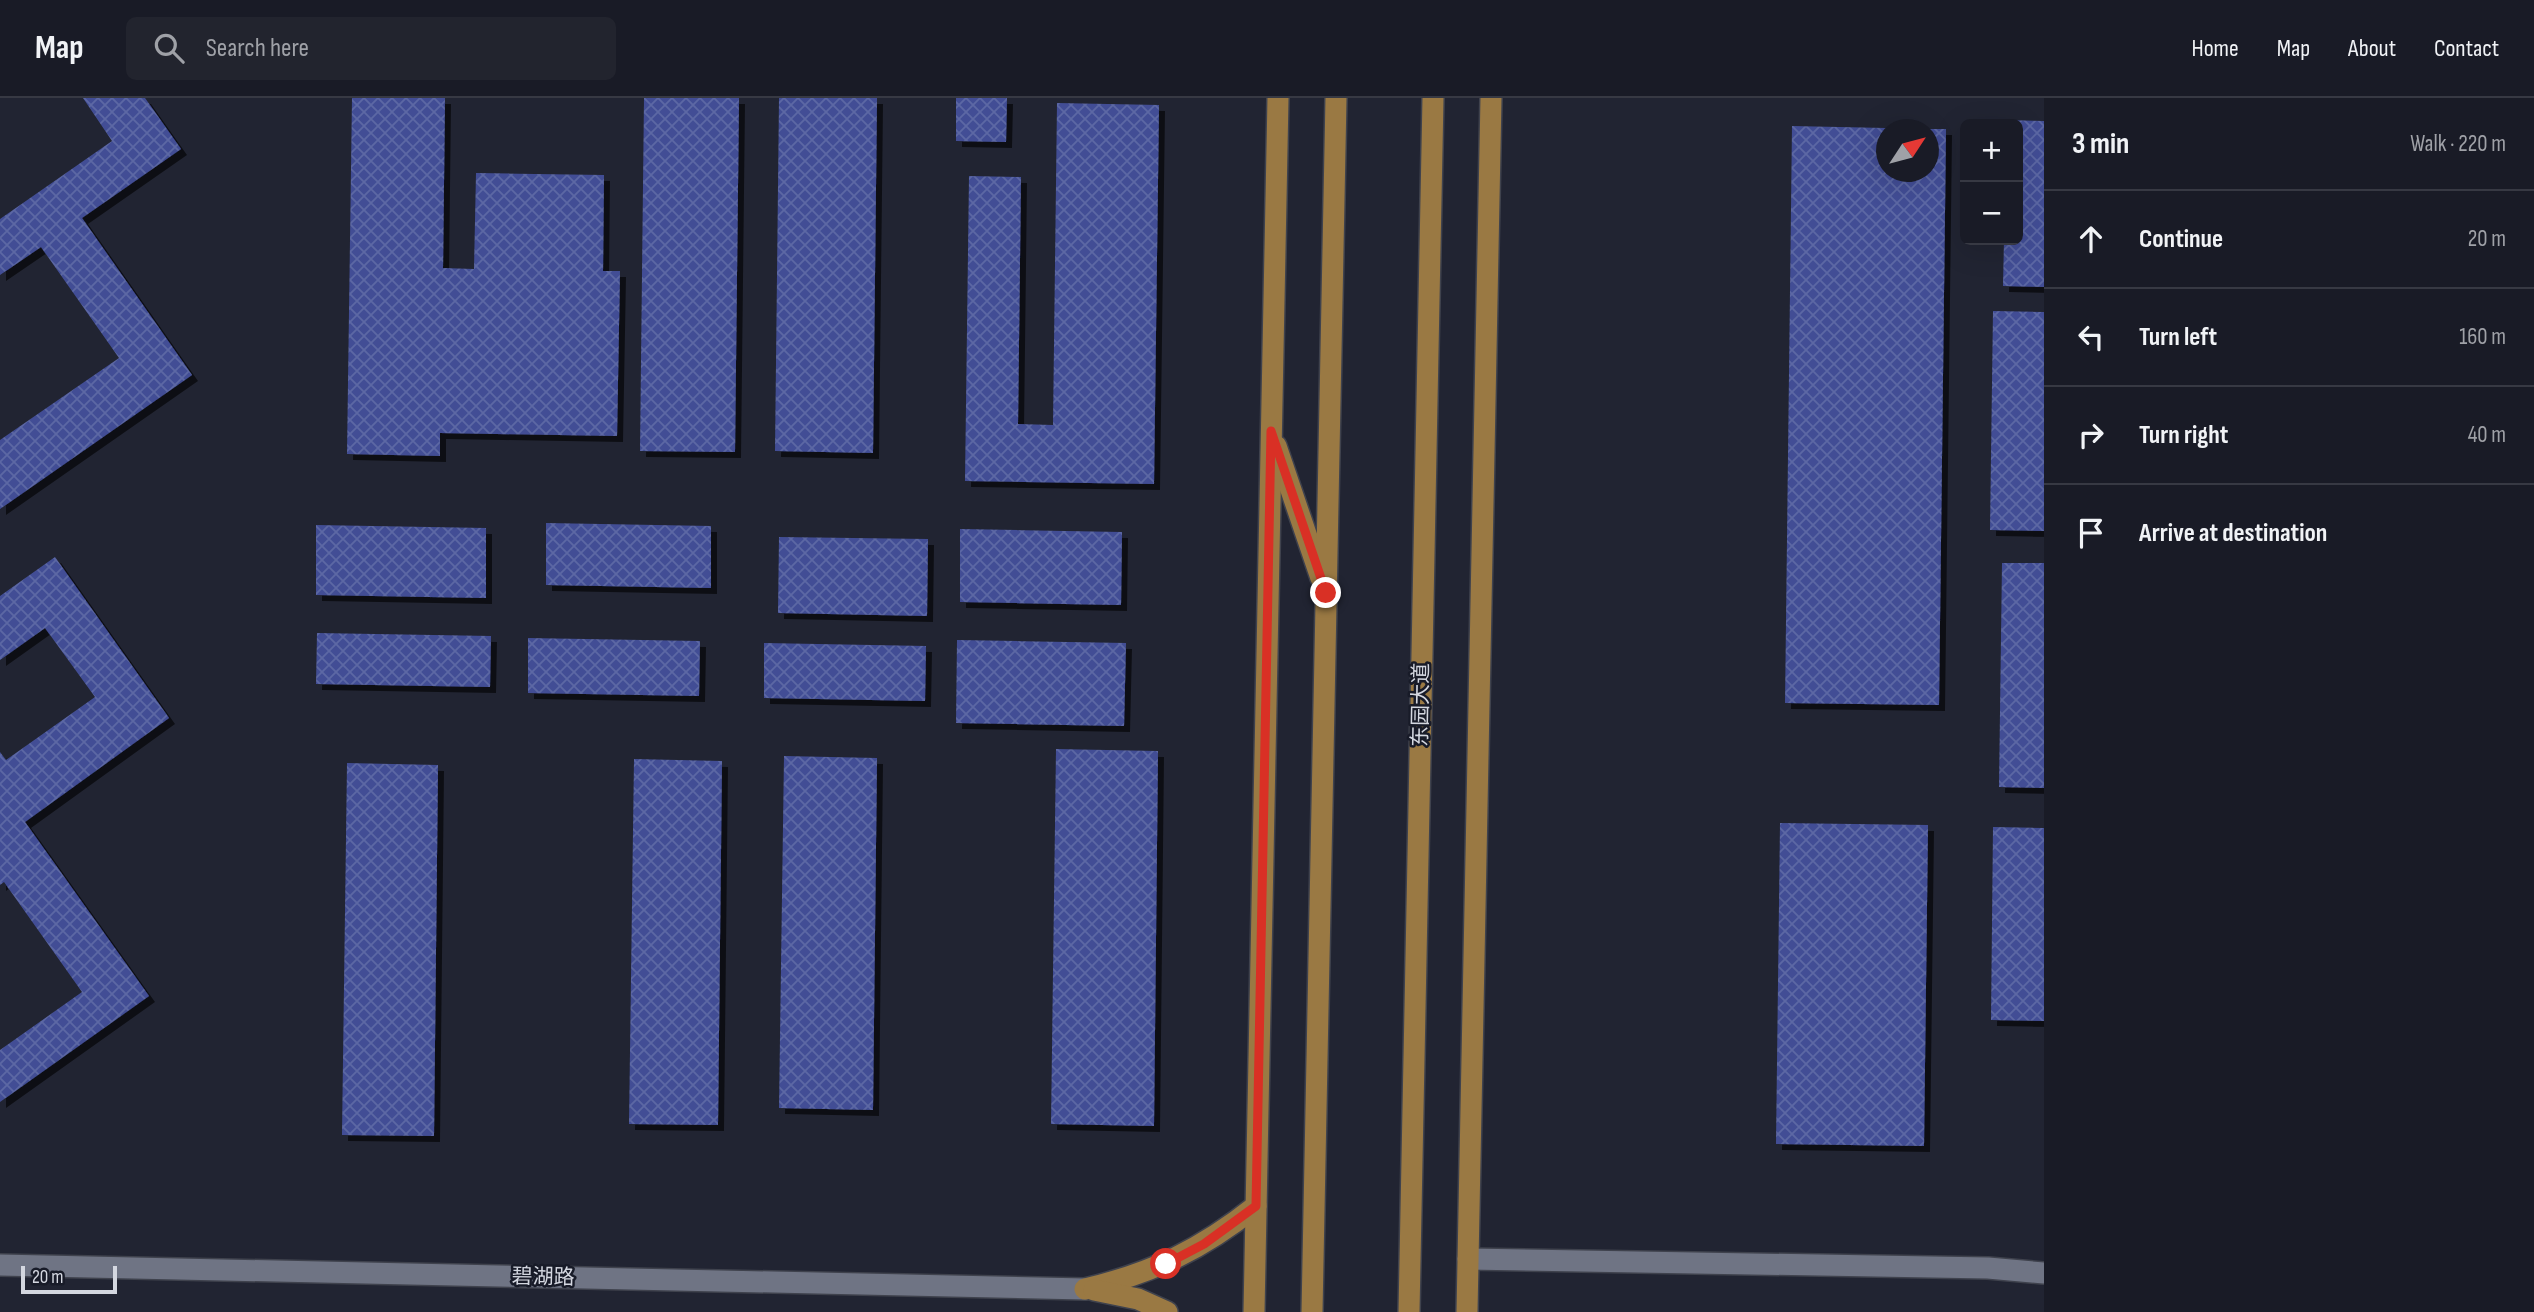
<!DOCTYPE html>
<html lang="en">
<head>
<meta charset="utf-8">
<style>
  body { margin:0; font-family:"Sofia Sans Condensed","Noto Sans SC",sans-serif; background:#22242e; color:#f1f3f6 }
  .controls { position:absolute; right:21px; top:21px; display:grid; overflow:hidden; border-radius:10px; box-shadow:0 7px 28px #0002 }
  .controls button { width:63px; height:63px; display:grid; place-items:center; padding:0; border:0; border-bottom:2px solid #373943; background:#191b26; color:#f1f3f6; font:35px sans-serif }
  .compass { position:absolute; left:1876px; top:21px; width:63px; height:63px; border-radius:50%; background:#191b26; box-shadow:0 7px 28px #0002; rotate:54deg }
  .scale { position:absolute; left:21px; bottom:18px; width:96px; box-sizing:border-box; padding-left:7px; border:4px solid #d4d7e0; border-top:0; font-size:19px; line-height:24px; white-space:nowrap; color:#d4d7e0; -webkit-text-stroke:5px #181b28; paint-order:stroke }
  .stop { position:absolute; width:21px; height:21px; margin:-16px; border:5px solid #d93025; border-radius:50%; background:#fff }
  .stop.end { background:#d93025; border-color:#fff; box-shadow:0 2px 7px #0008 }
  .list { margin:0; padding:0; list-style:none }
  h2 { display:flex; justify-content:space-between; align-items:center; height:91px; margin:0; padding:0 28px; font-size:30px }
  h2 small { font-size:23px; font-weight:400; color:#9fa1a7 }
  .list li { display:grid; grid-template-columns:46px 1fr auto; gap:21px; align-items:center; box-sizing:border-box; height:98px; padding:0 28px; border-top:2px solid #373943 }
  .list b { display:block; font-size:26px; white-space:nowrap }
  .list em { font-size:23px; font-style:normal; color:#9fa1a7 }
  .icon { flex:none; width:38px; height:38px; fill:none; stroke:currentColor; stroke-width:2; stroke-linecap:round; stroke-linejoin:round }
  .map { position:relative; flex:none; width:2044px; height:1214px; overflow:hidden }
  header { display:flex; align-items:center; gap:42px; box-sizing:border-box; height:98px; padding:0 35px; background:#191b26; border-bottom:2px solid #373943 }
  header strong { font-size:33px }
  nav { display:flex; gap:38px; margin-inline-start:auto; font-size:24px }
  .search { width:490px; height:63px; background:#22242e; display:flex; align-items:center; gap:18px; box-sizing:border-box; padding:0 24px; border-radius:10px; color:#9fa1a7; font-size:26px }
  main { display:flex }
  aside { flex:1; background:#191b26 }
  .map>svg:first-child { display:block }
  .building { fill:url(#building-cross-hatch); filter:url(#shadow) }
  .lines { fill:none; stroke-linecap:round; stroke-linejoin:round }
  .minor-casing { stroke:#3f424d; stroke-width:24 }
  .major-casing { stroke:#3f424d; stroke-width:24 }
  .minor { stroke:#6f7484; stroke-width:21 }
  .major { stroke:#9a7943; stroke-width:21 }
  .route { stroke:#d93025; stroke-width:9 }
  .labels { text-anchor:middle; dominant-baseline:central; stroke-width:5; stroke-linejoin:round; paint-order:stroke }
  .street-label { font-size:21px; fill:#d4d7e0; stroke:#181b28 }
</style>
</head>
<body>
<header>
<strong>Map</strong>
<div class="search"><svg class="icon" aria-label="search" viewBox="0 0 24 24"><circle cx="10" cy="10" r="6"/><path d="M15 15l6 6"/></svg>Search here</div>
<nav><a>Home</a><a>Map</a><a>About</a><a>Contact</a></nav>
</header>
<main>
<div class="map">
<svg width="2044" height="1214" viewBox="0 0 2044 1214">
  <defs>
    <pattern id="building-cross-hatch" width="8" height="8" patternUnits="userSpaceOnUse" patternTransform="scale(1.75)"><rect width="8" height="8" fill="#424e95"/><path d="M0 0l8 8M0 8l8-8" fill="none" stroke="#5c67a4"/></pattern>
    <filter id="shadow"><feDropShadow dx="6" dy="6" stdDeviation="0" flood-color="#0009"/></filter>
  </defs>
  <rect width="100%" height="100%" fill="#212432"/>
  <!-- building -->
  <g class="building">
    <polygon points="83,0 145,0 181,51 82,120 192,277 0,411 0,342 119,260 41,149 0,177 0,121 112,43"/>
    <polygon points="352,0 445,0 443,170 474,171 476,75 604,77 603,173 620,173 617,338 440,335 440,358 347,356"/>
    <polygon points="644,0 739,0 735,354 640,353"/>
    <polygon points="779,0 877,0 873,355 775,353"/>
    <polygon points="956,0 1007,0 1006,44 956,43"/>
    <polygon points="1057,5 1159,7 1154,386 965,383 969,78 1021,79 1018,326 1053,327"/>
    <polygon points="2006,22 2044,23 2044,189 2003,188 2004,142 2018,142 2018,26 2006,26"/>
    <polygon points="1792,28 1886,30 1886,74 1928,74 1928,31 1946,31 1939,607 1785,605"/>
    <polygon points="1993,213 2044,214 2044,433 1990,432"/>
    <polygon points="546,425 711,428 711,490 546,487"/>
    <polygon points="316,427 486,430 486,500 316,497"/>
    <polygon points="960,431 1122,434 1121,507 960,504"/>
    <polygon points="779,439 928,441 927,518 778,515"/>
    <polygon points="55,459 169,620 25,724 149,898 0,1004 0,952 82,894 4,784 0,787 0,654 6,662 95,599 45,530 0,562 0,498"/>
    <polygon points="2002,465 2044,465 2044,690 1999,689"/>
    <polygon points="317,535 491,538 490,589 316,586"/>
    <polygon points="528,540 700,543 699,598 528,595"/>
    <polygon points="957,542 1126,545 1124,628 956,625"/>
    <polygon points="764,545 926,548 925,603 764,600"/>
    <polygon points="1056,651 1158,653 1154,1028 1051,1026"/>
    <polygon points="784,658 877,660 873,1012 779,1010"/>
    <polygon points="634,661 722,663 718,1027 629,1026"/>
    <polygon points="347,665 438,667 434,1038 342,1037"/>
    <polygon points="1780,725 1928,727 1924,1048 1776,1046"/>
    <polygon points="1993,729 2044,730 2044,923 1991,922"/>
  </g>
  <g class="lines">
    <defs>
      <g id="minor">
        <polyline points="1468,1161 1988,1170 2044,1175"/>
        <polyline points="0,1167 1085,1191"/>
      </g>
      <g id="major">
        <polyline points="1276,348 1321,480"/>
        <path d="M 1085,1191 C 1153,1175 1202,1151 1256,1108"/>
        <polyline points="1094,1192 1138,1201 1167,1214"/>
        <polyline points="1254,1214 1278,0"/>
        <polyline points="1312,1214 1336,0"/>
        <polyline points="1409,1214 1433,0"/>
        <polyline points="1467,1214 1491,0"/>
      </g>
    </defs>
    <!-- minor casing -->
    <use href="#minor" class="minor-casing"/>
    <!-- major casing -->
    <use href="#major" class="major-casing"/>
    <!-- minor -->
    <use href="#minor" class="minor"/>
    <!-- major -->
    <use href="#major" class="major"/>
  </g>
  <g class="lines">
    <!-- route -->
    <polyline class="route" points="1166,1166 1204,1146 1256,1108 1271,333 1326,495"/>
  </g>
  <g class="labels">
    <!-- street labels -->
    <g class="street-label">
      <text transform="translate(1421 607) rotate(-89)">东园大道</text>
      <text transform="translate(543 1179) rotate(1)">碧湖路</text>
    </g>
  </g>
</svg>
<div class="controls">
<button>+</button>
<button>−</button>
</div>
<svg class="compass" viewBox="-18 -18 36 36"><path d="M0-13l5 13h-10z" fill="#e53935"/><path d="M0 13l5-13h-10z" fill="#9fa1a7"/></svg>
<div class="scale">20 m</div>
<div class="stop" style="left:1166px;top:1166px"></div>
<div class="stop end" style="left:1326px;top:495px"></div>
</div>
<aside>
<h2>3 min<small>Walk · 220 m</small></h2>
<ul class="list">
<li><svg class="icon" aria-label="ahead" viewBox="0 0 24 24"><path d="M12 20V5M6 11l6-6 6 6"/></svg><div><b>Continue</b></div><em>20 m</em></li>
<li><svg class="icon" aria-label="left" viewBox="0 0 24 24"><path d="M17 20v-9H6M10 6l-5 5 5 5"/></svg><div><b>Turn left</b></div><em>160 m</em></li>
<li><svg class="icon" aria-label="right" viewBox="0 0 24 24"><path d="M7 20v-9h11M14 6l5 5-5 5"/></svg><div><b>Turn right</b></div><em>40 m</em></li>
<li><svg class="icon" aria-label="arrive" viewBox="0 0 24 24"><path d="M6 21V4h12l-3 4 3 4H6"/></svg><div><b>Arrive at destination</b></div></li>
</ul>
</aside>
</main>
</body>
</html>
